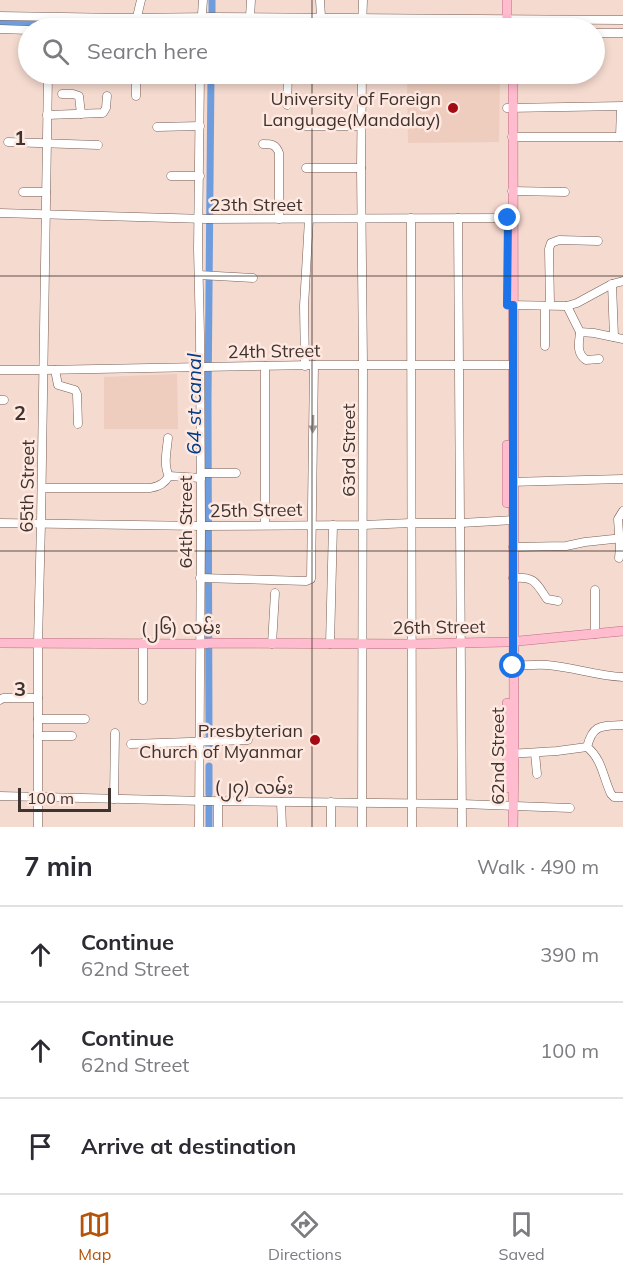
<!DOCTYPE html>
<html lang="en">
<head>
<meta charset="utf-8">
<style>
  body { margin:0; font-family:Mulish,"Noto Sans Myanmar",sans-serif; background:#f2f2f3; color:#2b2b33 }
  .scale { position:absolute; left:18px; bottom:15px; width:93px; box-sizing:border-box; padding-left:6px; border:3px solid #3e332f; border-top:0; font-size:16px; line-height:21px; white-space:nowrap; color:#3e332f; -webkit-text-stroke:4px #fee8e0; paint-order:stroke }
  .stop { position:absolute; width:18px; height:18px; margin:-14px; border:4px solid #1a73e8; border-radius:50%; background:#fff }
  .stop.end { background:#1a73e8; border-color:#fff; box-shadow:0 2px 6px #0008 }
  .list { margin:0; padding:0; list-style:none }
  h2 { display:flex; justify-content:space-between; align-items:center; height:78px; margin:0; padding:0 24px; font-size:26px }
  h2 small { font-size:20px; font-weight:400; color:#7c7c81 }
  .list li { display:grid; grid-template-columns:39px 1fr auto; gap:18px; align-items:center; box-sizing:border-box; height:96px; padding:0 24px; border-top:2px solid #e1e1e2 }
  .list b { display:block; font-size:22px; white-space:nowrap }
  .list p { margin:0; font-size:20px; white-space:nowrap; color:#7c7c81 }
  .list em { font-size:20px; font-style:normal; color:#7c7c81 }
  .icon { flex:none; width:33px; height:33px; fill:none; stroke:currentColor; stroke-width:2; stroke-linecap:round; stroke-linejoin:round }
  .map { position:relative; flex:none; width:623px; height:827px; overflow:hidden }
  .search { position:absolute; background:#fff; box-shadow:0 3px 9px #0003; left:18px; right:18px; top:18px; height:66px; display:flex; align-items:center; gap:15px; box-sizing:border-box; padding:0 21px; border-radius:33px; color:#7c7c81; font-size:22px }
  .sheet { height:366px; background:#fff }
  nav { display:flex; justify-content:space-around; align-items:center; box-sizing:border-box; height:84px; border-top:2px solid #e1e1e2; background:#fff; font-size:16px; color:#7c7c81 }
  nav a { display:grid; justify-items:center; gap:3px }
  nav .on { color:#b45309 }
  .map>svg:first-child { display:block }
  .built { fill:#eeccbe }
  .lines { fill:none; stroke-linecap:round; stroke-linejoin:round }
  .canal { stroke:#6f9cdd; stroke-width:7 }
  .minor-casing { stroke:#775f56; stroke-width:9 }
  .major-casing { stroke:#bb6f82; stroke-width:10 }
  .minor { stroke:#fff; stroke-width:8 }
  .major { stroke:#ffbcce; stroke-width:9 }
  .oneway { fill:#9e9997 }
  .route { stroke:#1a73e8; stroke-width:8 }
  .grid { fill:none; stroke:#3e332f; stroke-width:1.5; stroke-opacity:0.55 }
  .poi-dot { fill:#a30a13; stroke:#fee8e0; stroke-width:2 }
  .labels { text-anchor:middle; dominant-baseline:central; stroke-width:5; stroke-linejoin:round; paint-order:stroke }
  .poi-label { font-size:18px; fill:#3e332f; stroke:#fee8e0; text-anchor:end }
  .street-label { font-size:18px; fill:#3e332f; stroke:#fee8e0 }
  .water-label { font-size:20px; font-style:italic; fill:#003c87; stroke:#fee8e0 }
  .grid-label { font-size:20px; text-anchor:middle; font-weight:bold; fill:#3e332f; stroke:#fee8e0; stroke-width:5; stroke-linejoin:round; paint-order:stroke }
</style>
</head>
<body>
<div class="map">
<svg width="623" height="827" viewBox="0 0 623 827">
  <rect width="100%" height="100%" fill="#f5dacf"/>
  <!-- built -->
  <g class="built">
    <polygon points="407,74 500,74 499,142 408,143"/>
    <polygon points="177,374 178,429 104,429 104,377"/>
  </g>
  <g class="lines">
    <!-- canal -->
    <g class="canal">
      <polyline points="212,21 212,0"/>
      <polyline points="0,22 399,28"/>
      <polyline points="209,735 208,400 211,74"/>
      <polyline points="209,747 209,757"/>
      <polyline points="209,794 209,766"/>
      <polyline points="209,807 209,827"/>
    </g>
    <defs>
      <g id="minor">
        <polyline points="320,0 321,17"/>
        <polyline points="0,16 124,18 214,17 623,20"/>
        <polyline points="137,17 141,0"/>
        <polyline points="250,17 251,0"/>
        <polyline points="201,28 203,0"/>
        <polyline points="362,28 363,0"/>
        <polyline points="0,29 28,30"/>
        <polyline points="594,33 623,33"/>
        <polyline points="136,74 136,96"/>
        <polyline points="362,74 361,168 363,365 362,827"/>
        <polyline points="62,94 73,94 79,96 81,114"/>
        <polyline points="287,105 288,74"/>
        <polyline points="507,108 623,106"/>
        <polyline points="47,115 103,113 106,108 107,96"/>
        <polyline points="300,126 362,126"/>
        <polyline points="157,127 200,126"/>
        <polyline points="512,137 623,137"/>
        <polyline points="620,137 621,107"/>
        <polyline points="8,142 98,145"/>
        <path d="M 263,144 C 271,144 276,144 279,153 L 279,219"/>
        <polyline points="306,168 361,168"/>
        <polyline points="171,176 200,176"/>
        <polyline points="512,191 565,192"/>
        <polyline points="23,192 46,192"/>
        <polyline points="0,213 206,219 513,218"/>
        <polyline points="411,218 412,827"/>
        <polyline points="458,218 462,827"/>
        <polyline points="199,275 253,278"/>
        <polyline points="612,284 614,337"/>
        <polyline points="508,305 567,306 577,303 612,284 623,281"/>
        <polyline points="550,305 549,249 551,243 559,240 598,241"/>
        <polyline points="567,306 580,332 594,333 623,339"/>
        <path d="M 580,332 C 579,343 576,353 586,360 L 599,359"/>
        <polyline points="545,346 545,306"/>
        <polyline points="305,366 304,306 309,219"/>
        <polyline points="0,370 43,370 314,365 513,365"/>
        <polyline points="55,370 58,385 75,390 77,394 78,424"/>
        <polyline points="0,400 4,400"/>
        <path d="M 168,438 C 167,450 163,465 169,476"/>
        <polyline points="201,473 236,473"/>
        <polyline points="509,482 623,479"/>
        <path d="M 42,488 L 150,488 C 158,487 165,483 169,476 L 201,478"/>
        <polyline points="0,523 201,526 363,525 411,523 461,523 513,520"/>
        <polyline points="265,525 265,366"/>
        <polyline points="513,547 566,546 585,542 623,538"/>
        <polyline points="619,558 620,547 618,519 623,511"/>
        <polyline points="200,578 306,581 311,579 314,365"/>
        <path d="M 513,578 C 535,576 536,583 547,599 L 558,601"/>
        <polyline points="595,590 595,634"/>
        <polyline points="272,644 275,593"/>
        <polyline points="330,644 333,525"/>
        <path d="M 508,666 C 521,666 534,664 547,665 C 573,667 597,676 623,677"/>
        <polyline points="0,700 3,698 38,698"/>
        <polyline points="143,700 143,643"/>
        <polyline points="38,719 85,719"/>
        <polyline points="38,736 72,736"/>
        <polyline points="131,744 248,740"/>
        <path d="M 587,747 C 593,724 601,726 623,725"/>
        <polyline points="535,753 537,774"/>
        <path d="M 509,754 L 557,751 L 587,747 C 602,759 603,777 611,794 L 614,797 L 623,797"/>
        <polyline points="0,796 205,801 462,804 570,808"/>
        <polyline points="114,799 115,733"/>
        <polyline points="281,802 282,827"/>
        <polyline points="38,827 38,643 41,523 48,74"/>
        <polyline points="199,827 201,526 200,334 198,249 200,74"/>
        <polyline points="218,827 218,801"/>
        <polyline points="331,827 331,802"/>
      </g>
      <g id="major">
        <polyline points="507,0 507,28"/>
        <polyline points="507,445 507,503"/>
        <polyline points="0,643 200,644 212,643 411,644 507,642 623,631"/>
        <polyline points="507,703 508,788"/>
        <polyline points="513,827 514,754 513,74"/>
      </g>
    </defs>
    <!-- minor casing -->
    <use href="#minor" class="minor-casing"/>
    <!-- major casing -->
    <use href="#major" class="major-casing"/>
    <!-- minor -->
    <use href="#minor" class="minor"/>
    <!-- major -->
    <use href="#major" class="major"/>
  </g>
  <!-- one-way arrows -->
  <defs><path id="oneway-solid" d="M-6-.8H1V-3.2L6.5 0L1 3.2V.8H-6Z" transform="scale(1.5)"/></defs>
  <use class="oneway" href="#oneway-solid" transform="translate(313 424) rotate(91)"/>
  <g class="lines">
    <!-- route -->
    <polyline class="route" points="508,218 507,305 513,305 513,666"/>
  </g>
  <!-- grid -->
  <path class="grid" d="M 312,0 L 312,28M 312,74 L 312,827M 0,276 L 623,276M 0,551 L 623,551"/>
  <!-- markers -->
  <g class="poi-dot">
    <circle cx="453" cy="108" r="6"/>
    <circle cx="315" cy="740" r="6"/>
  </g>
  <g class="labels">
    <!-- poi labels -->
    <g class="poi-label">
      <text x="441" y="98">University of Foreign<tspan x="441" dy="21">Language(Mandalay)</tspan></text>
      <text x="303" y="730">Presbyterian<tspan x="303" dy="21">Church of Myanmar</tspan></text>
    </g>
    <!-- street labels -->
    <g class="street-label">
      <text x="256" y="204">23th Street</text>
      <text transform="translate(274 351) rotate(-1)">24th Street</text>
      <text transform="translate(348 450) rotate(-90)">63rd Street</text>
      <text transform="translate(27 486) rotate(-89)">65th Street</text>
      <text transform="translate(256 510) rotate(-1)">25th Street</text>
      <text transform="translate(185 522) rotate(-90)">64th Street</text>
      <text x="181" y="627">(၂၆) လမ်း</text>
      <text transform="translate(439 627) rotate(-1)">26th Street</text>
      <text transform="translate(497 756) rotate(-90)">62nd Street</text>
      <text transform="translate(254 787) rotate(1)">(၂၇) လမ်း</text>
    </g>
    <!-- water labels -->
    <g class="water-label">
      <text transform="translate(193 404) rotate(-90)">64 st canal</text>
    </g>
  </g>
  <g class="grid-label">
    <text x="20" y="145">1</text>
    <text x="20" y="420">2</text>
    <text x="20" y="696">3</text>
  </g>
</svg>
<div class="scale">100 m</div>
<div class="stop" style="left:513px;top:666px"></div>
<div class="stop end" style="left:508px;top:218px"></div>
<div class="search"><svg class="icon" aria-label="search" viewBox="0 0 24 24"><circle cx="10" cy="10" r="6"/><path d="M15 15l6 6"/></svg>Search here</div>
</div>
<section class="sheet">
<h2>7 min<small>Walk · 490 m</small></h2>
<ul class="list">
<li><svg class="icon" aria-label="ahead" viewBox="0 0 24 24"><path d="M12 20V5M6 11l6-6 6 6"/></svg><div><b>Continue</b><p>62nd Street</p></div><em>390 m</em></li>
<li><svg class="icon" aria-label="ahead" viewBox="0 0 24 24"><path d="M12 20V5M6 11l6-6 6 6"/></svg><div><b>Continue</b><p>62nd Street</p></div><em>100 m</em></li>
<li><svg class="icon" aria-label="arrive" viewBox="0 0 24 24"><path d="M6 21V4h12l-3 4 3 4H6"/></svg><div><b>Arrive at destination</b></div></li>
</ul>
</section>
<nav>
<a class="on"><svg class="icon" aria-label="map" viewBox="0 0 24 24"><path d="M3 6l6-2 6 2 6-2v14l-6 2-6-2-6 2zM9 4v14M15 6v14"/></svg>Map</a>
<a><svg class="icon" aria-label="directions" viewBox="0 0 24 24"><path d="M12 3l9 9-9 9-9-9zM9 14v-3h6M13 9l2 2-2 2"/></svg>Directions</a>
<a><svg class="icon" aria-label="saved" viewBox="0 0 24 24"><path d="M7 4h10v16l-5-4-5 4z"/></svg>Saved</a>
</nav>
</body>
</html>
